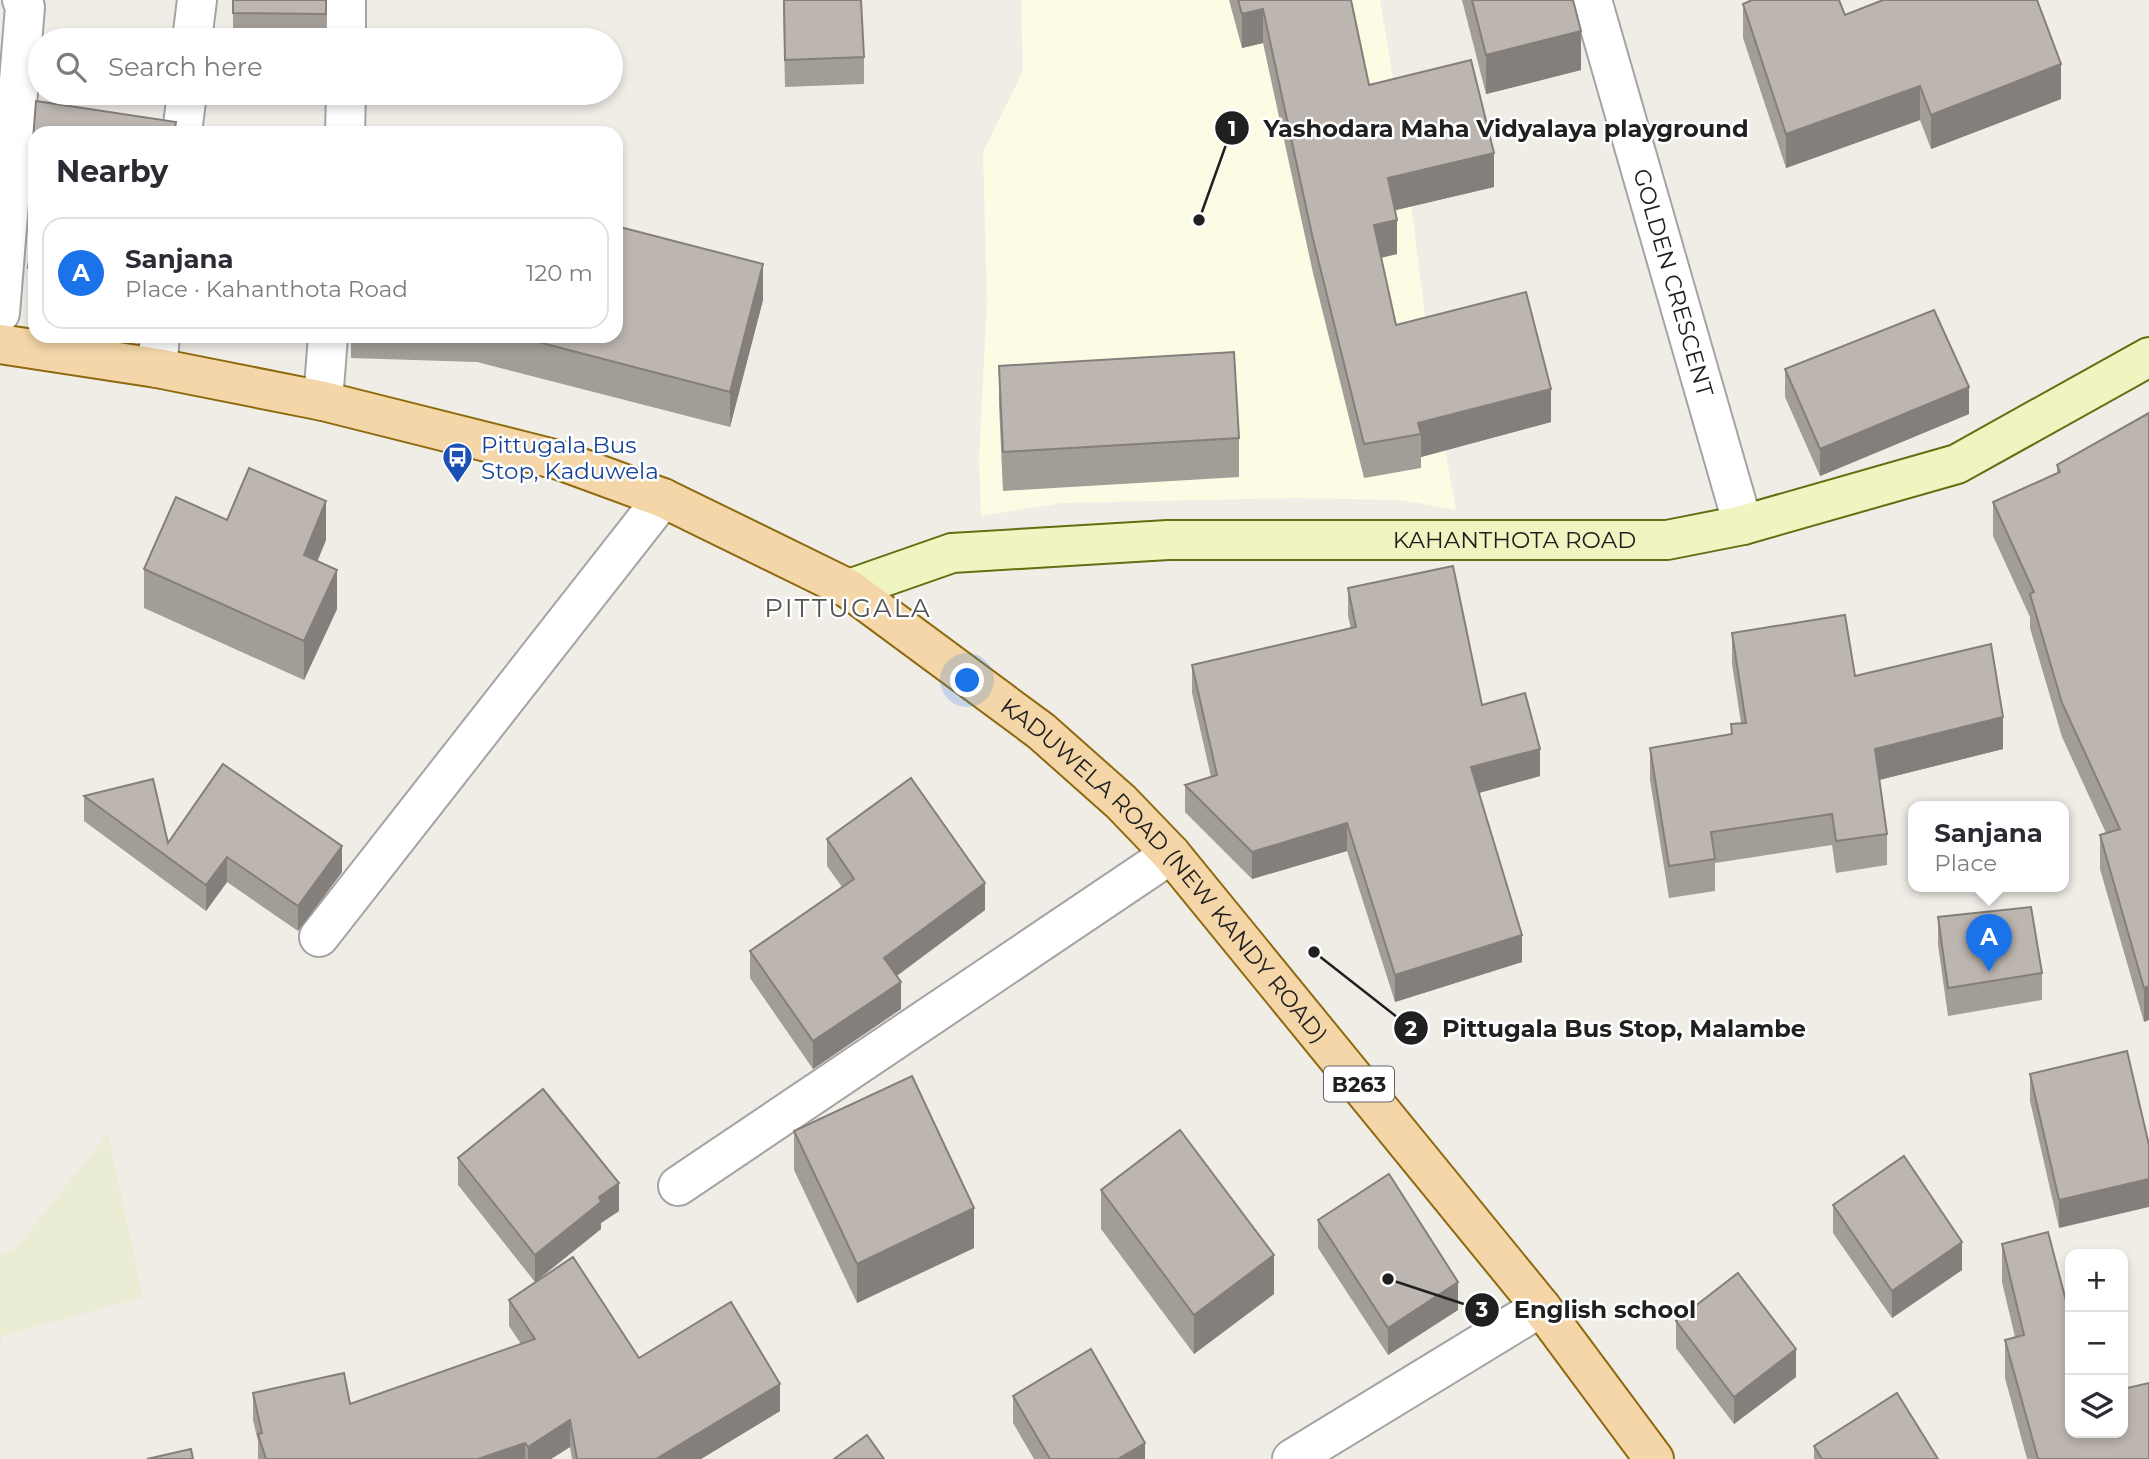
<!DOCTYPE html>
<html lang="en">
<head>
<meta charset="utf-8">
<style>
  body { margin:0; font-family:Montserrat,sans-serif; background:#f2f2f3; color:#2b2b33 }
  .controls { position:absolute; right:21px; bottom:21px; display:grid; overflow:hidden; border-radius:14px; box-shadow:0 4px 10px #0003 }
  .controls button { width:63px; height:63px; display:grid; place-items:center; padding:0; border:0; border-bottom:2px solid #e1e1e2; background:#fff; color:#2b2b33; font:35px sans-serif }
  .you { position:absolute; left:968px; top:681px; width:24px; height:24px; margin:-18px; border:5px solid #fff; border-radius:50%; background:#1a73e8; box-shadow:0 0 0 10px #1a73e833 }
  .badge { display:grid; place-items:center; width:46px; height:46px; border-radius:50%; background:#1a73e8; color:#fff; font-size:23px; font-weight:700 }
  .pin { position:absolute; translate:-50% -58px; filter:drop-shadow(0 2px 4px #0008) }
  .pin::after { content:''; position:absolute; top:37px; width:24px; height:21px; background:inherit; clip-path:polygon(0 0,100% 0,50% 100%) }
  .popup { position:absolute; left:1908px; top:801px; width:161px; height:91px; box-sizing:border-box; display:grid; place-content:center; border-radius:14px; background:#fff; filter:drop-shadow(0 2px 5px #0005); font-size:23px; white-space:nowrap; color:#7c7c81 }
  .popup b { font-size:26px; color:#2b2b33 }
  .popup::after { content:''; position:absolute; left:50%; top:100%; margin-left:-14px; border:14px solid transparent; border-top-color:#fff }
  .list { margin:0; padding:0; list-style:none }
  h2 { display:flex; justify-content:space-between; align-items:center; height:91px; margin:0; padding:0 28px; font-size:30px }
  h2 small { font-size:23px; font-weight:400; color:#7c7c81 }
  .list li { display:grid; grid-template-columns:46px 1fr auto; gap:21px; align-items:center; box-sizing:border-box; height:112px; margin:0 14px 14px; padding:0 14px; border:2px solid #e1e1e2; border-radius:21px }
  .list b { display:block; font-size:26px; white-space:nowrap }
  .list p { margin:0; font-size:23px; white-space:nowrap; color:#7c7c81 }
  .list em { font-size:23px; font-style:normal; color:#7c7c81 }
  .icon { flex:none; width:38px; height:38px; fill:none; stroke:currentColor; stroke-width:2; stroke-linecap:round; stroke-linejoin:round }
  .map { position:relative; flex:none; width:2149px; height:1459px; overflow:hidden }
  .search { position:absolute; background:#fff; box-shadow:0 4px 10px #0003; left:28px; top:28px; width:595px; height:77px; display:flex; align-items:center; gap:18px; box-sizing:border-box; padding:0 24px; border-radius:38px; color:#7c7c81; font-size:26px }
  .panel { position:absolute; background:#fff; box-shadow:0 4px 10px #0003; left:28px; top:126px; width:595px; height:217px; border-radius:21px }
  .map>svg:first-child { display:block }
  .education { fill:#fbfce3 }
  .farmland { fill:#eaecd4 }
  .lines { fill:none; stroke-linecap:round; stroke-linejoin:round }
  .minor-casing { stroke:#a4a4a4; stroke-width:42 }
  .secondary-casing { stroke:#606f0f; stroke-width:42 }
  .primary-casing { stroke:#8e690e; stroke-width:42 }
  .minor { stroke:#fff; stroke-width:38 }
  .secondary { stroke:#eff4c1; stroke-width:38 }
  .primary { stroke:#f4d6a8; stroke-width:38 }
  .wall { fill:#a39d97 }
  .shaded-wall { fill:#847f7b }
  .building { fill:#bdb6b0; stroke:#847f7b; stroke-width:2 }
  .labels { text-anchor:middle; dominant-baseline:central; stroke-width:5; stroke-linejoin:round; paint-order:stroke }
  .shield { fill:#fff; stroke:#636363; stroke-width:2 }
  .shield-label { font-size:21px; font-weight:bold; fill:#202020 }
  .street-label { font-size:23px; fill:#202020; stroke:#fff }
  .transit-label { font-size:23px; fill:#164399; stroke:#fff; text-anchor:start }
  .quarter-label { font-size:26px; letter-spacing:2px; fill:#535353; stroke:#fff }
  .leader { fill:none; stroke:#202020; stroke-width:2.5 }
  .callout-dot { fill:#202020; stroke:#fff; stroke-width:2.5 }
  .mark-label { font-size:21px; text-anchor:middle; font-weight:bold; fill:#fff }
  .callout-label { font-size:24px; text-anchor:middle; font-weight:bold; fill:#202020; stroke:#fff; stroke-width:5; stroke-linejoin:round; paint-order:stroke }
</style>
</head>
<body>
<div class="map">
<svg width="2149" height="1459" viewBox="0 0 2149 1459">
  <rect width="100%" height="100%" fill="#f0ede7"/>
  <!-- education -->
  <polygon class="education" points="1021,0 1380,0 1403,138 1434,389 1456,510 1401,500 1292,498 1062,503 981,516 979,457 987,302 983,152 1023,71"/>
  <!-- farmland -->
  <polygon class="farmland" points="108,1134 143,1297 2,1336 0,1354 0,1255 16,1248"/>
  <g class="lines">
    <defs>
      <g id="minor">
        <path id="s1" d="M 1592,0 L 1743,525"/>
        <polyline points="192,40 197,0"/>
        <polyline points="346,40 346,0"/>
        <polyline points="182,133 187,93"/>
        <polyline points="345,133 346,93"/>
        <polyline points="0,313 25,7 22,0"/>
        <polyline points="157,368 160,336"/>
        <polyline points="323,401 328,336"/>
        <polyline points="319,937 663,498"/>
        <polyline points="678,1186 1171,854"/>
        <polyline points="1292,1459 1541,1307"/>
      </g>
      <g id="secondary">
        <path id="s2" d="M 849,589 L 952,553 L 1168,540 L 1667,540 L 1743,525 L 1957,464 L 2149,357"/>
      </g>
      <g id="primary">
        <path id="s3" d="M 0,344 L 157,368 L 323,401 L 562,461 L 663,498 L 849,589 L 1041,731 L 1121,802 L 1171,854 L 1541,1307 L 1654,1459"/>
      </g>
    </defs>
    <!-- minor casing -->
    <use href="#minor" class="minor-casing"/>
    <!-- secondary casing -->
    <use href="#secondary" class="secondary-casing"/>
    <!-- primary casing -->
    <use href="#primary" class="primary-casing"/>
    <!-- minor -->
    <use href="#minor" class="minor"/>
    <!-- secondary -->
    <use href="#secondary" class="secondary"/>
    <!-- primary -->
    <use href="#primary" class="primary"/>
  </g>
  <!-- wall -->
  <g class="wall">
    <polygon points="233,0 326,14 326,40 233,40"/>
    <polygon points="783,0 861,0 864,57 864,84 785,87"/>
    <polygon points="1229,0 1351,0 1369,85 1494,187 1395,210 1397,254 1381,258 1396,325 1551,422 1421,457 1421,468 1364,478 1313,273 1263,43 1242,48"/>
    <polygon points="1462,0 1573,0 1581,70 1486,94"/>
    <polygon points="1743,4 1845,15 2061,99 1931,149 1920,120 1786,168 1743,38"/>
    <polygon points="36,101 176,122 176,133 35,133 35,201 31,201 31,165"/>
    <polygon points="35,218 35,305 28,304 28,268"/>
    <polygon points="763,300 730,427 477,362 351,358 351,336 616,336"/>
    <polygon points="999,366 1239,438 1239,477 1003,491 999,405"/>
    <polygon points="1785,369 1969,414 1820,476 1785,397"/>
    <polygon points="2149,413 2144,1022 2100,869 2100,835 2106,833 2062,737 2030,628 2030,617 1993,536 1993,502 2057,473 2057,465"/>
    <polygon points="227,520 326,540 317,561 337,609 304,680 144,608 144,569"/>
    <polygon points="1348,588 1482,705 1540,776 1479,793 1522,962 1395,1002 1347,851 1252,879 1185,812 1185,785 1211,777 1192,693 1192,665 1351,629 1348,616"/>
    <polygon points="1732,633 1855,676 2003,749 1879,780 1887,834 1887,865 1836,873 1832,845 1715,863 1715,891 1669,898 1650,780 1650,748 1731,734 1731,724 1741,723 1732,664"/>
    <polygon points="84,796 168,843 342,872 298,931 227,882 206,911 84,821"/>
    <polygon points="827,839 985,910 897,976 901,1009 813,1069 750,978 750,951 842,887 827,866"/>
    <polygon points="1938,917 2042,973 2042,1000 1948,1016 1938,945"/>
    <polygon points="2127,1051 2059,1228 2030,1101 2030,1074"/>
    <polygon points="794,1131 974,1248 857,1303 794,1170"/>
    <polygon points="458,1158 619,1211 601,1223 601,1229 535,1282 458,1185"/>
    <polygon points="1101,1190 1274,1294 1194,1354 1101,1229"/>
    <polygon points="1833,1205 1962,1270 1892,1318 1833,1233"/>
    <polygon points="1318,1220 1458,1310 1388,1355 1318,1248"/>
    <polygon points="2002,1244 2070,1433 2149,1459 2027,1459 2005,1378 2005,1340 2015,1337 2002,1282"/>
    <polygon points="509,1300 639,1358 780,1411 701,1459 572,1459 570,1447 551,1459 258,1459 258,1441 253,1420 253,1393 350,1404 521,1344 509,1326"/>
    <polygon points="1676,1321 1796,1377 1734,1424 1676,1348"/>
    <polygon points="1013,1396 1145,1459 1034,1459 1013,1423"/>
    <polygon points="1814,1446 1938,1459 1814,1459"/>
  </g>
  <!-- shaded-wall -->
  <g class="shaded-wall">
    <polygon points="1263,9 1263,43 1242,48 1242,14"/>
    <polygon points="1581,31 1581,70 1486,94 1486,55"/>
    <polygon points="2061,64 2061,99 1931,149 1931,115"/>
    <polygon points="1920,86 1920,120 1786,168 1786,134"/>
    <polygon points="1494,153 1494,187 1388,212 1388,178"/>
    <polygon points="1397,220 1397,254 1374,259 1374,225"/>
    <polygon points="763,264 763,300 730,427 730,392"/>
    <polygon points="1969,387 1969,414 1820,476 1820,449"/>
    <polygon points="1551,389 1551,422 1421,457 1421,434 1418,423"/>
    <polygon points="326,501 326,540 304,594 304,555"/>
    <polygon points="337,570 337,609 304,680 304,641"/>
    <polygon points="2003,717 2003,749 1875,781 1875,749"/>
    <polygon points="1540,749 1540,776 1471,795 1471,767"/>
    <polygon points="1347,823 1347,851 1252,879 1252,852"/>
    <polygon points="342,846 342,872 298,931 298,906"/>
    <polygon points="227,857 227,882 206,911 206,885"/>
    <polygon points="985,883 985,910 884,985 884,958"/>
    <polygon points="1522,935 1522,962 1395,1002 1395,975"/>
    <polygon points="901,982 901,1009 813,1069 813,1041"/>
    <polygon points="2149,986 2149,1020 2144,1022 2144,988"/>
    <polygon points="2149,1179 2149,1207 2059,1228 2059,1200"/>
    <polygon points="619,1183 619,1211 601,1223 601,1229 535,1282 535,1255 599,1197"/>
    <polygon points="974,1208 974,1248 857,1303 857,1264"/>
    <polygon points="1962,1242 1962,1270 1892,1318 1892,1291"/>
    <polygon points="1274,1255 1274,1294 1194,1354 1194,1315"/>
    <polygon points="1458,1282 1458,1310 1388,1355 1388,1328"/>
    <polygon points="1796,1349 1796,1377 1734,1424 1734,1397"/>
    <polygon points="780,1384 780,1411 701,1459 656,1459"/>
    <polygon points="570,1420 570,1447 551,1459 528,1459 528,1447"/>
    <polygon points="525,1443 525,1459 478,1459"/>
    <polygon points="1145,1443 1145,1459 1118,1459"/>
  </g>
  <!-- building -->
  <g class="building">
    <polygon points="233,0 326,0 326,14 233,13"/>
    <polygon points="784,0 861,0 864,57 785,60"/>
    <polygon points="1238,0 1351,0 1369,85 1471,60 1494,153 1388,178 1397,220 1374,225 1396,325 1526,292 1551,389 1418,423 1421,434 1364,444 1313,239 1263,9 1242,14"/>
    <polygon points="1472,0 1573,0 1581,31 1486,55"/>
    <polygon points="1752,0 1839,0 1845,15 1883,0 2037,0 2061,64 1931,115 1920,86 1786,134 1743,4"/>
    <polygon points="36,101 176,122 174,133 35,133 35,165 31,165"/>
    <polygon points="35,218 35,269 28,268"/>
    <polygon points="616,226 763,264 730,392 515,336 616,336"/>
    <polygon points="1934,310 1969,387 1820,449 1785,369"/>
    <polygon points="1234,352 1239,438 1003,452 999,366"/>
    <polygon points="2149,413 2149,986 2144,988 2100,835 2120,829 2062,703 2030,594 2034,592 1993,502 2060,472 2057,465"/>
    <polygon points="249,468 326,501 304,555 337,570 304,641 144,569 176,497 227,520"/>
    <polygon points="1453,566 1482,705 1525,693 1540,749 1471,767 1522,935 1395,975 1347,823 1252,852 1185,785 1217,775 1192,665 1356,627 1348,588"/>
    <polygon points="1845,615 1855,676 1991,644 2003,717 1875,749 1887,834 1836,841 1832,814 1711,832 1715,859 1669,866 1650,748 1732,734 1731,724 1746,723 1732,633"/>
    <polygon points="223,764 342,846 298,906 227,857 206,885 84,796 153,779 168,843"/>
    <polygon points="911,778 985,883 884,958 901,982 813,1041 750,951 854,879 827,839"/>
    <polygon points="2031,907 2042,973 1948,988 1938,917"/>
    <polygon points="2127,1051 2149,1145 2149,1179 2059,1200 2030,1074"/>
    <polygon points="912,1076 974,1208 857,1264 794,1131"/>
    <polygon points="543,1089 619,1183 599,1197 601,1202 535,1255 458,1158"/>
    <polygon points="1180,1130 1274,1255 1194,1315 1101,1190"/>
    <polygon points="1904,1156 1962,1242 1892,1291 1833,1205"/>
    <polygon points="1389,1174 1458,1282 1388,1328 1318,1220"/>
    <polygon points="2048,1232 2070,1316 2070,1433 2123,1433 2123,1389 2149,1383 2149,1459 2038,1459 2005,1340 2024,1335 2002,1244"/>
    <polygon points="573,1257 639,1358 731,1302 780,1384 656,1459 577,1459 570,1420 528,1447 525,1443 478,1459 266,1459 258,1434 262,1433 253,1393 344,1373 350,1404 535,1339 509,1300"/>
    <polygon points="1738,1273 1796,1349 1734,1397 1676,1321"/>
    <polygon points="1091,1349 1145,1443 1118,1459 1050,1459 1013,1396"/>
    <polygon points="1897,1393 1938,1459 1822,1459 1814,1446"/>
    <polygon points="867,1435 884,1459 834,1459"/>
    <polygon points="191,1449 193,1459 147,1459"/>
  </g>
  <!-- icons -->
  <defs>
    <symbol id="bus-pin" viewBox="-11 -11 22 30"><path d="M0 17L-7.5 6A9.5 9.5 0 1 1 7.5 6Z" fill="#1a4fb4" stroke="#fff"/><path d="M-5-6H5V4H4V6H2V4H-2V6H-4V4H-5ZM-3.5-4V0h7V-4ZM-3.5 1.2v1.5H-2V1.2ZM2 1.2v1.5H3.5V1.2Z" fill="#fff"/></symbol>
  </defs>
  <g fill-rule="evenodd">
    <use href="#bus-pin" x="440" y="440" width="35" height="47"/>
  </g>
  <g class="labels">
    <!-- shield labels -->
    <rect class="shield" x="1324" y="1066.5" width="70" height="35" rx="5"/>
    <g class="shield-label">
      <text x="1359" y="1084">B263</text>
    </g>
    <!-- street labels -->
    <g class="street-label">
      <text stroke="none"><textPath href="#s1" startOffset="294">GOLDEN CRESCENT</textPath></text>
      <text stroke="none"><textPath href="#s2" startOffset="672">KAHANTHOTA ROAD</textPath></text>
      <text stroke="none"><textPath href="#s3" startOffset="1314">KADUWELA ROAD (NEW KANDY ROAD)</textPath></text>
    </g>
    <!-- transit labels -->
    <g class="transit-label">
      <text x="481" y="445">Pittugala Bus<tspan x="481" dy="26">Stop, Kaduwela</tspan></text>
    </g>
    <!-- quarter labels -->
    <g class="quarter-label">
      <text x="848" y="608">PITTUGALA</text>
    </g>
  </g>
  <!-- callouts -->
  <path class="leader" d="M1199 220L1232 128M1314 952L1411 1028M1388 1279L1482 1310"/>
  <g class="callout-dot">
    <circle cx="1199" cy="220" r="7"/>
    <circle cx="1314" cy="952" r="7"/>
    <circle cx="1388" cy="1279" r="7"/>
    <circle cx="1232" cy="128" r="18"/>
    <circle cx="1411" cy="1028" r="18"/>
    <circle cx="1482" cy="1310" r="18"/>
  </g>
  <g class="mark-label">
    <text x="1232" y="136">1</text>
    <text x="1411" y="1036">2</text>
    <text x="1482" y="1317">3</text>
  </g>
  <g class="callout-label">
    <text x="1506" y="137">Yashodara Maha Vidyalaya playground</text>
    <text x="1624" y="1037">Pittugala Bus Stop, Malambe</text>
    <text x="1605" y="1318">English school</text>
  </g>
</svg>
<div class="controls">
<button>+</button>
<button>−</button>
<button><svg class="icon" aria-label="layers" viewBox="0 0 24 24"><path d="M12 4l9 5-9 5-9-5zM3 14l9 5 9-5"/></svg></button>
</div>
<div class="you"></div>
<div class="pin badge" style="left:1989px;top:972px">A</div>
<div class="popup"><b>Sanjana</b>Place</div>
<div class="search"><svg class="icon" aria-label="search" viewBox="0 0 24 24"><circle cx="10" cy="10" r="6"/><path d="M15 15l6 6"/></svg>Search here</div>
<section class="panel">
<h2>Nearby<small></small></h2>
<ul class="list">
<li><span class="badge">A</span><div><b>Sanjana</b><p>Place · Kahanthota Road</p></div><em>120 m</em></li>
</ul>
</section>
</div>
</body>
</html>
